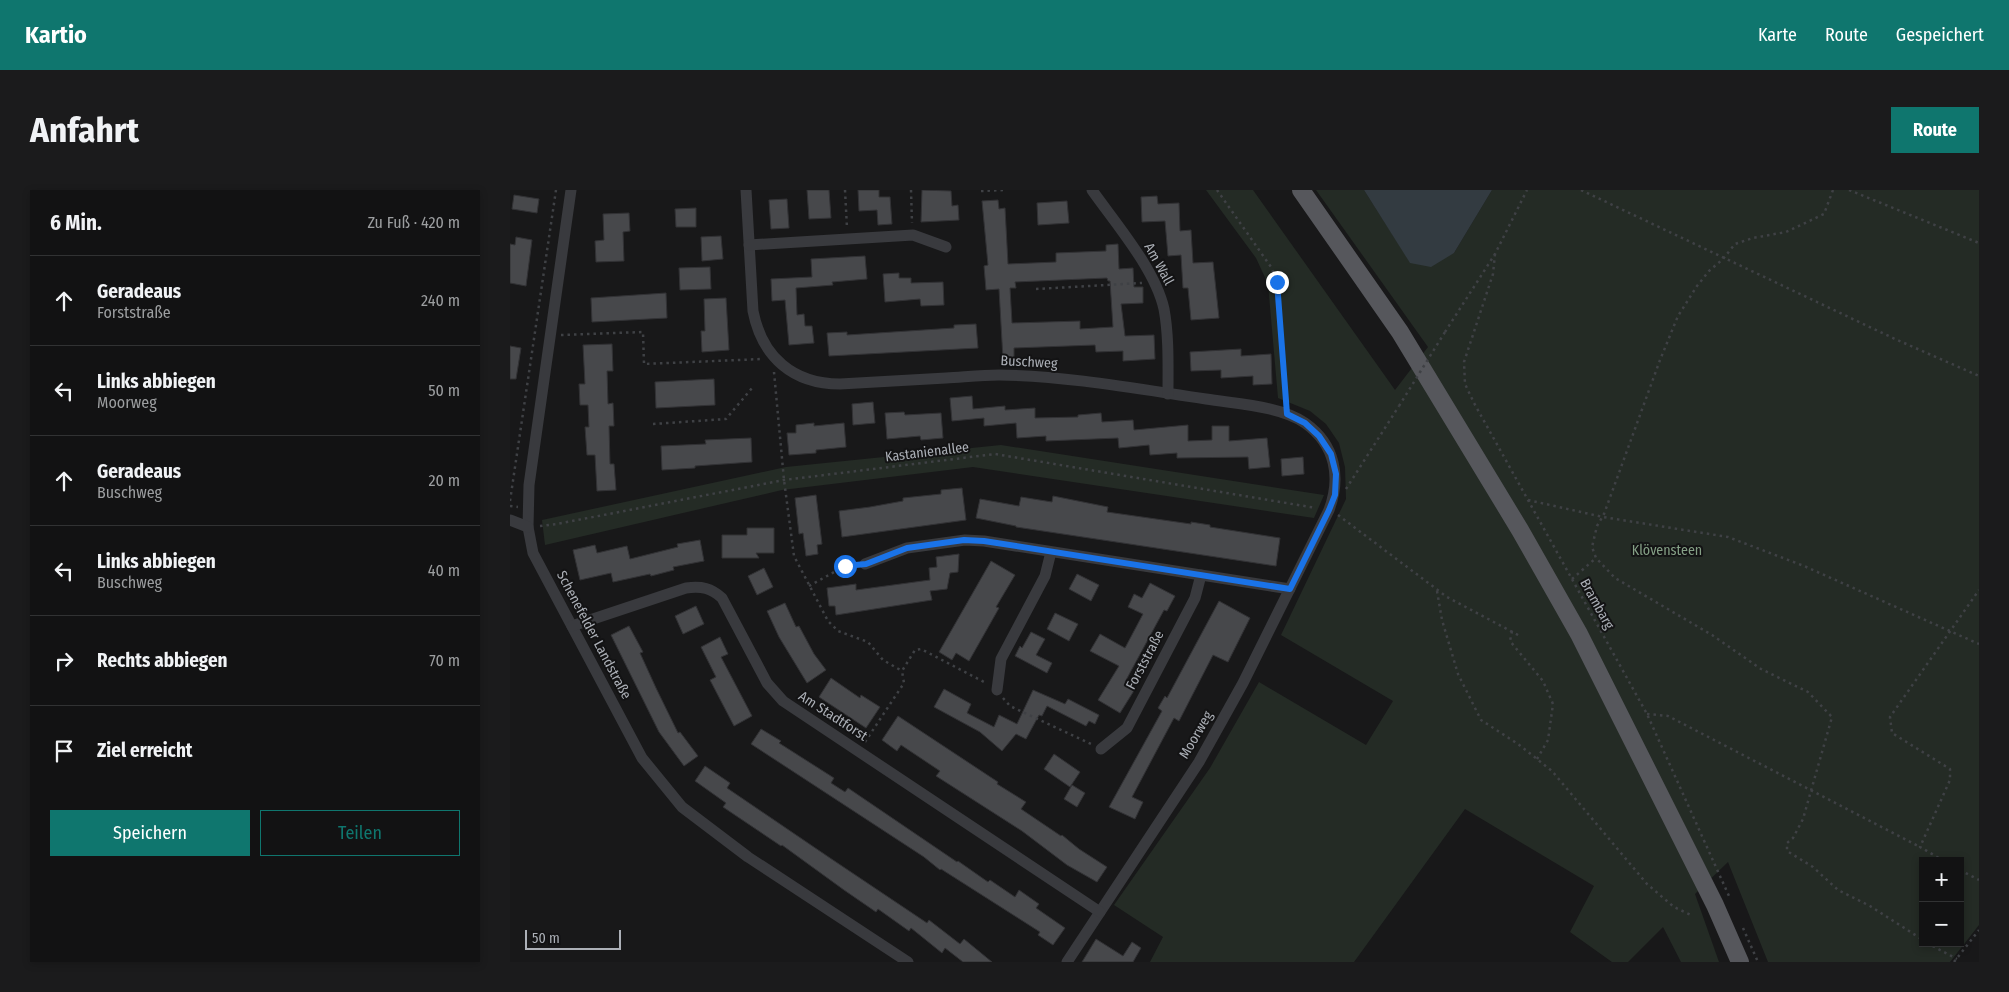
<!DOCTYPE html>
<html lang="de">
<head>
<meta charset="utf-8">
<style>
  body { margin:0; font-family:"Fira Sans Condensed",sans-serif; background:#1b1b1c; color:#f1f3f6 }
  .controls { position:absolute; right:15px; bottom:15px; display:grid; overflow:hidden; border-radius:0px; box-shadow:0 2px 8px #0003 }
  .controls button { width:45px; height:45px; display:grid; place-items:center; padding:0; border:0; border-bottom:1px solid #313233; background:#121213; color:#f1f3f6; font:25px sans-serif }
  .scale { position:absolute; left:15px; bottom:12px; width:96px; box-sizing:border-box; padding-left:5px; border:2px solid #acb0b7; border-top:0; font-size:14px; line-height:18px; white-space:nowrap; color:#acb0b7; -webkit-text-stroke:4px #131314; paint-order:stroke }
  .stop { position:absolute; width:15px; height:15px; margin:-11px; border:4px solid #1a73e8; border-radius:50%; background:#fff }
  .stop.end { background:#1a73e8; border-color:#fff; box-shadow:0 1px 5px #0008 }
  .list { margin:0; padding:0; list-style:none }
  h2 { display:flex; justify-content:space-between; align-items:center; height:65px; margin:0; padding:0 20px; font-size:21px }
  h2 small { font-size:16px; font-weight:400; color:#9c9ea0 }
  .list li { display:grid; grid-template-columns:32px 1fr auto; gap:15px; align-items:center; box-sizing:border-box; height:90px; padding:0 20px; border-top:1px solid #313233 }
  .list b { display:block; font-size:19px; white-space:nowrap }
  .list p { margin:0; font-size:16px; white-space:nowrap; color:#9c9ea0 }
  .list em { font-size:16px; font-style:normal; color:#9c9ea0 }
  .actions { display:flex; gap:10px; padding:15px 20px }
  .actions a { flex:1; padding:11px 0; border:1px solid #0f766e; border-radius:0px; text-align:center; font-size:18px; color:#0f766e }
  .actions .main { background:#0f766e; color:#fff }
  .icon { flex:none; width:28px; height:28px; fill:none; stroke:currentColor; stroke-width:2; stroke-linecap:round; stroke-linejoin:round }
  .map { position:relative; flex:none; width:1469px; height:772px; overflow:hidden; border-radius:0px }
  header { display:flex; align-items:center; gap:30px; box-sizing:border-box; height:70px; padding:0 25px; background:#0f766e; color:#fff }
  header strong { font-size:24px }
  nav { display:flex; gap:28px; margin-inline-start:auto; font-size:18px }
  .intro { display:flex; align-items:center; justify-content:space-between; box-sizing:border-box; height:120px; padding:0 30px }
  h1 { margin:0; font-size:35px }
  .button { padding:12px 22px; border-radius:0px; background:#0f766e; color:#fff; font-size:18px; font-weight:700 }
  main { display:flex; gap:30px; padding:0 30px }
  aside { flex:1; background:#121213; border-radius:0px; box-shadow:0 2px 8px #0003 }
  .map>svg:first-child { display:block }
  .green { fill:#242b25; fill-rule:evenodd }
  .water { fill:#333b41 }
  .building { fill:#47484b; stroke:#323235; fill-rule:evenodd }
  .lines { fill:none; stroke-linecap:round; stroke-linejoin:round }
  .path { stroke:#3f4145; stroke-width:2.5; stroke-dasharray:2.5 4; stroke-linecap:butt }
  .minor { stroke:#393a3e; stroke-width:11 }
  .primary { stroke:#56575c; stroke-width:18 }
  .path-bridge { stroke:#3f4145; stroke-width:2.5; stroke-dasharray:2.5 4; stroke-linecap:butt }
  .route { stroke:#1a73e8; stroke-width:6 }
  .labels { text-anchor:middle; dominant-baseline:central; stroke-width:4; stroke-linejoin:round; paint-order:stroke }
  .street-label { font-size:14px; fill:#acb0b7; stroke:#131314 }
  .park-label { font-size:14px; fill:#85a086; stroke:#131314 }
</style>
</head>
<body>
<header>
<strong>Kartio</strong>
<nav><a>Karte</a><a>Route</a><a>Gespeichert</a></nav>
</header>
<div class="intro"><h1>Anfahrt</h1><a class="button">Route</a></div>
<main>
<aside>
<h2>6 Min.<small>Zu Fuß · 420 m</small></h2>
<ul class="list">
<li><svg class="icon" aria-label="ahead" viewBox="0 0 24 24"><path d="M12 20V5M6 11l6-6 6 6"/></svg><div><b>Geradeaus</b><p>Forststraße</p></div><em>240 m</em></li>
<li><svg class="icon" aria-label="left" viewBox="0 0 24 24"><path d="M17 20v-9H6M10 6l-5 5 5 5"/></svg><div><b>Links abbiegen</b><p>Moorweg</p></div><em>50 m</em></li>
<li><svg class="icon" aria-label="ahead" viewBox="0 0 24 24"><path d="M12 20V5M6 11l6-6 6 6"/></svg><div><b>Geradeaus</b><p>Buschweg</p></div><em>20 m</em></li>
<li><svg class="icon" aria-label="left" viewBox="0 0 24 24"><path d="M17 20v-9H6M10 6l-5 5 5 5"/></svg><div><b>Links abbiegen</b><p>Buschweg</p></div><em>40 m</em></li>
<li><svg class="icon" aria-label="right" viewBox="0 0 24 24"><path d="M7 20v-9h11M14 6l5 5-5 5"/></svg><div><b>Rechts abbiegen</b></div><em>70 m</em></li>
<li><svg class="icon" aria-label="arrive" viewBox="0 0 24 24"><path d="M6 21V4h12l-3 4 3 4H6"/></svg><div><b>Ziel erreicht</b></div></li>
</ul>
<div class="actions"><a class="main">Speichern</a><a>Teilen</a></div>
</aside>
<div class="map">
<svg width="1469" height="772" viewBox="0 0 1469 772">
  <rect width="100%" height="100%" fill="#181819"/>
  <!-- green -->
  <g class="green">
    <path d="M 696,0 L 743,0 L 885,200 L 918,157 L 806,0 L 854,0 L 900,72 L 944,63 L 982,0 L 1469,0 L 1469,735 L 1440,772 L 1258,772 L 1218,672 L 1185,704 L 1209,772 L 1171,772 L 1153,737 L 1118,772 L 1102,772 L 1060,742 L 1084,696 L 955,619 L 844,772 L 640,772 L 653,747 L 604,715 L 700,578 L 749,492 L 856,555 L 883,511 L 771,445 L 836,309 L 835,277 L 829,253 L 816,234 L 800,221 L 768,208 L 758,94 L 746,68 ZM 1413,671 L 1450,671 L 1450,753 L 1413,753 Z"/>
    <polygon points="491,255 814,305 804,328 463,277 272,300 35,355 32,330 276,277"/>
  </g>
  <!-- water -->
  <polygon class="water" points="854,0 982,0 944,63 921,77 900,73"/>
  <!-- building -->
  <g class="building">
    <polygon points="297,0 319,0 321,28 299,29"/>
    <polygon points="348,0 369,0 369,7 380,7 382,34 368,35 367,20 349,21"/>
    <polygon points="412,0 441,1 442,16 448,15 449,30 411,32"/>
    <polygon points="4,5 29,9 27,23 2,19"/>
    <polygon points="647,6 648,14 669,13 670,41 681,40 683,73 703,72 709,128 681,130 678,98 673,98 671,65 658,66 655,31 632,32 631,7"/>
    <polygon points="277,9 279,38 261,39 259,10"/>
    <path d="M 488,10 L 489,19 L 495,18 L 498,74 L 546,72 L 546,63 L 596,61 L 596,55 L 608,54 L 609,79 L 623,78 L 624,97 L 633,97 L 633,113 L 611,114 L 615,146 L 644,145 L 645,169 L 613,171 L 613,161 L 586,162 L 585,155 L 504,158 L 504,168 L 493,169 L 489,99 L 476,100 L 474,76 L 478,75 L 472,11 ZM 597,88 L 598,91 L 600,91 L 603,137 L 570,139 L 570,131 L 502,133 L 500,98 L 506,98 L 505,92 Z"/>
    <polygon points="557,11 559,33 528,35 527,13"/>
    <polygon points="186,18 186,37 166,37 165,19"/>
    <polygon points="119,23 120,41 113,42 114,71 86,72 85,51 94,50 93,24"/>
    <polygon points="211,46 213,69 192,71 191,47"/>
    <polygon points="6,47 22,50 16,96 0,93 0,54 5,55"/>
    <polygon points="355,66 357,89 322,92 323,95 286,98 287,125 294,124 295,136 302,136 304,153 279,155 275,110 262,111 261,89 302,87 301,69"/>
    <polygon points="200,77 201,99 170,100 169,78"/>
    <polygon points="389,83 389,88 401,88 401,93 433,92 434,115 411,116 410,109 375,112 373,84"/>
    <polygon points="156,103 157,128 82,132 81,108"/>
    <polygon points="216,108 219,160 192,162 191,141 195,141 194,109"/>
    <polygon points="466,134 468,158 319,166 317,143 337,142 337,145 444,138 444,135"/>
    <polygon points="102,154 103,181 97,181 98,214 103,213 104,236 99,236 100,274 104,274 106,300 87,301 85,265 77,265 75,237 79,237 78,215 70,215 69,194 75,194 73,155"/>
    <polygon points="0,156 11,158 6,189 0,189"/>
    <polygon points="731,159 731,166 761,164 762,194 743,195 743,186 711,188 711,180 681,181 680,162"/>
    <polygon points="204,189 205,215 146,218 145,192"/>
    <polygon points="462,206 463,219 495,216 495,220 525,218 525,228 568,227 568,225 591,223 592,232 623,230 624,240 678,235 678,251 702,250 702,236 719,236 719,251 757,248 760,277 739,279 738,267 667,268 667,263 640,265 639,255 609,258 608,248 536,251 536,246 507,248 506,233 474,236 474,228 442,231 440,208"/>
    <polygon points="363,212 365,233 343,235 342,214"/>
    <polygon points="394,222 395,225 431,223 433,248 411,250 410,246 377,249 375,223"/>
    <polygon points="304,233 304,236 334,233 336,257 306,260 306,263 279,265 277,243 286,243 286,235"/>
    <polygon points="241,248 242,272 185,276 185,278 152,280 151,256 196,254 195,250"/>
    <polygon points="793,267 794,284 772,286 771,269"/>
    <polygon points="452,298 456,330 332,347 329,321 360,317 393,311 393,308 431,304 431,300"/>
    <polygon points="306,305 312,354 307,355 308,364 296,366 293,343 289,344 285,308"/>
    <polygon points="543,306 598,317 597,322 681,334 681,332 700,335 700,337 770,348 766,376 506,337 506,336 466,328 470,309 509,316 511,307 542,312"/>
    <polygon points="237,338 264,338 264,363 246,363 249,368 212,368 212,345 237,345"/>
    <polygon points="190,350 194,371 163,377 164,380 141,386 140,384 103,392 101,383 70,390 63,360 85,355 87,363 117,356 120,369 168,357 167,354"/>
    <polygon points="449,364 448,382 440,383 437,399 420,401 422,410 326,425 325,416 319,416 317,398 346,394 346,400 420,390 419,378 427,377 426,367"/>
    <polygon points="481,371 505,385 486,417 489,418 459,471 446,463 442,470 429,462"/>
    <polygon points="254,378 263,397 247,405 238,386"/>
    <polygon points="567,384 589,395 581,411 559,399"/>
    <polygon points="640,393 665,406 657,421 654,420 615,492 625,499 610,523 588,510 609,476 580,461 590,444 615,458 633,424 618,417 624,404 632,408"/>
    <polygon points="709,411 740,428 718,472 703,465 669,531 664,528 622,607 633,612 625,629 599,617 652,521 648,518 655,506 657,508"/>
    <polygon points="275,413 286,437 289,436 304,464 316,480 297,493 269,447 257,421"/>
    <polygon points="186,416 194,434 173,444 165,426"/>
    <polygon points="545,423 568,434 559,451 537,439"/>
    <polygon points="119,436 133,462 130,463 146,498 168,543 170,542 188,566 174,576 149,542 101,445"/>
    <polygon points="521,442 535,449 526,465 542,473 537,483 505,466 510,456 512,458"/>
    <polygon points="210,447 218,464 211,467 242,526 224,536 200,490 206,487 191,457"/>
    <polygon points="321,488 350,508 351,505 370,517 356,538 309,507"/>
    <polygon points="434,499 461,514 457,523 484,537 489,525 507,534 523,500 555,514 558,509 589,525 585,534 579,531 576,536 537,516 532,526 529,525 516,549 506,544 492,561 470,542 424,517"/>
    <polygon points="388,526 488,592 487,594 516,612 511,619 551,646 552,645 569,659 597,677 587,692 557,675 512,641 426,586 430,581 391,555 387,561 372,550"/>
    <polygon points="251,539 271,551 269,553 324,588 321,593 335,602 338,598 447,672 448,671 478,692 480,690 505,707 509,700 529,714 526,718 555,738 543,755 528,745 530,742 431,679 430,680 414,667 241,554"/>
    <polygon points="544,564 570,582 560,597 534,579"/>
    <polygon points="195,576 220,593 217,598 320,668 417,733 419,730 450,754 454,749 482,772 453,772 435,758 432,763 401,738 399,741 368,719 366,722 334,700 272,655 271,656 213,617 216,613 185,591"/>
    <polygon points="562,595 575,603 567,617 554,609"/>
    <polygon points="586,749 613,766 622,752 631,758 623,772 572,772"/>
  </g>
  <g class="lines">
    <!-- path -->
    <g class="path">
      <polyline points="335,0 337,38"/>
      <polyline points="401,0 402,33"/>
      <polyline points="707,0 761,77 767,92 769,107 776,212"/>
      <polyline points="1071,0 1385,149 1469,186"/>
      <polyline points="1323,0 1314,24 1276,42 1243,48 1225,54 1213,69 1199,81 1187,96 1168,126 1150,170 1094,324 1087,336 1082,357 1086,368 1105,388 1202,445 1251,479 1298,502 1322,527 1293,629 1283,648 1277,653 1277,661 1303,677 1328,700 1360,716 1413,750"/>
      <polyline points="1339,0 1469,53"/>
      <polyline points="471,1 494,0"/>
      <polyline points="985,64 983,84 954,172 955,194 964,213 1137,524 1219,706"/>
      <polyline points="526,99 632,93"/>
      <polyline points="935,142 985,64 1017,0"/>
      <polyline points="51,145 133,142 134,174 252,169"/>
      <polyline points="264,182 274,290 284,366 318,431 328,441 358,452 373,470 392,481"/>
      <polyline points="143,234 216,229 242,198"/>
      <polyline points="836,299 889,216"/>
      <polyline points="1018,310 1093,327 1218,347 1294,376 1469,454"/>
      <polyline points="0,311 46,0"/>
      <polyline points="0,316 8,317"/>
      <polyline points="828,325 937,407 1010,446"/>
      <polyline points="30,336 47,334 274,290 485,264 806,318"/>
      <polyline points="1062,389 1086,368"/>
      <polyline points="299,396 335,376 345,375"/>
      <polyline points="927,401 932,430 948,484 971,530 1008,554 1042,581 1137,694 1164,717 1181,725"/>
      <polyline points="1002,441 1000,451 1033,491 1043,514 1038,550 1027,569"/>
      <polyline points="493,508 500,516 581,554"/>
      <polyline points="1137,524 1158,526 1410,657"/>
      <polyline points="355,552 394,493 392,481 405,460 411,459 476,493"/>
      <polyline points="1434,671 1410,657 1440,590 1440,579 1382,543 1380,527 1469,400"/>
      <polyline points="1450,680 1469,690"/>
      <polyline points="1233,738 1248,772"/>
      <polyline points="1417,753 1447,769"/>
      <polyline points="1444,772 1469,740"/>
    </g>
    <!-- minor -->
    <g class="minor">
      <polyline points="61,0 19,295 18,337 23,363 132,568 172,617 238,667 398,772"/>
      <path d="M 236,0 L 243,121 C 252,167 283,194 330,194 C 366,192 401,190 436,188 C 454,187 472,185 489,185 C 559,186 628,199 696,209 C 726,214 771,216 795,233 C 826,255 831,288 819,320 L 733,493 L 689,572 L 557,772"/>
      <path d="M 582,0 C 606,34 645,79 654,119 C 659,146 658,176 658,204"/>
      <polyline points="239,55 403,45 436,57"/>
      <polyline points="0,330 18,337"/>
      <polyline points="355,374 397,358 455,350 474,351 780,399"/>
      <path d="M 62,436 L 176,398 C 192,396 201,398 212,408 L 257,493 L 273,511 L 590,722"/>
      <polyline points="487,500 491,469 535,386 541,362"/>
      <polyline points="591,559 617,538 685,408 691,385"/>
    </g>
    <!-- primary -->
    <polyline class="primary" points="791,0 890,142 1010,340 1069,444 1205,715 1230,772"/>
    <!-- path-bridge -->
    <polyline class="path-bridge" points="889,216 935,142"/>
  </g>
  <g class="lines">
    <!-- route -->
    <polyline class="route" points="335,376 356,374 397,358 454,350 474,351 780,399 819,320 825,305 826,284 821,264 809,246 795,233 777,224 767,92"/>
  </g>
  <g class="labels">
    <!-- street labels -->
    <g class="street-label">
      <text transform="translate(649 74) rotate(61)">Am Wall</text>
      <text transform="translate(519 172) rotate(3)">Buschweg</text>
      <text transform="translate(417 262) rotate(-7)">Kastanienallee</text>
      <text transform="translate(1087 414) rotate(61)">Brambarg</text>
      <text transform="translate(84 445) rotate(62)">Schenefelder Landstraße</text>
      <text transform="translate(635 470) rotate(-62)">Forststraße</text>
      <text transform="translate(323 526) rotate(33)">Am Stadtforst</text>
      <text transform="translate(686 545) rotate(-60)">Moorweg</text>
    </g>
    <!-- park labels -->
    <g class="park-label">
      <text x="1157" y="360">Klövensteen</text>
    </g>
  </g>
</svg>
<div class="controls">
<button>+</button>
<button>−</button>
</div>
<div class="scale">50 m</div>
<div class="stop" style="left:335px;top:376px"></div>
<div class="stop end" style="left:767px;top:92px"></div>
</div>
</main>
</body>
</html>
